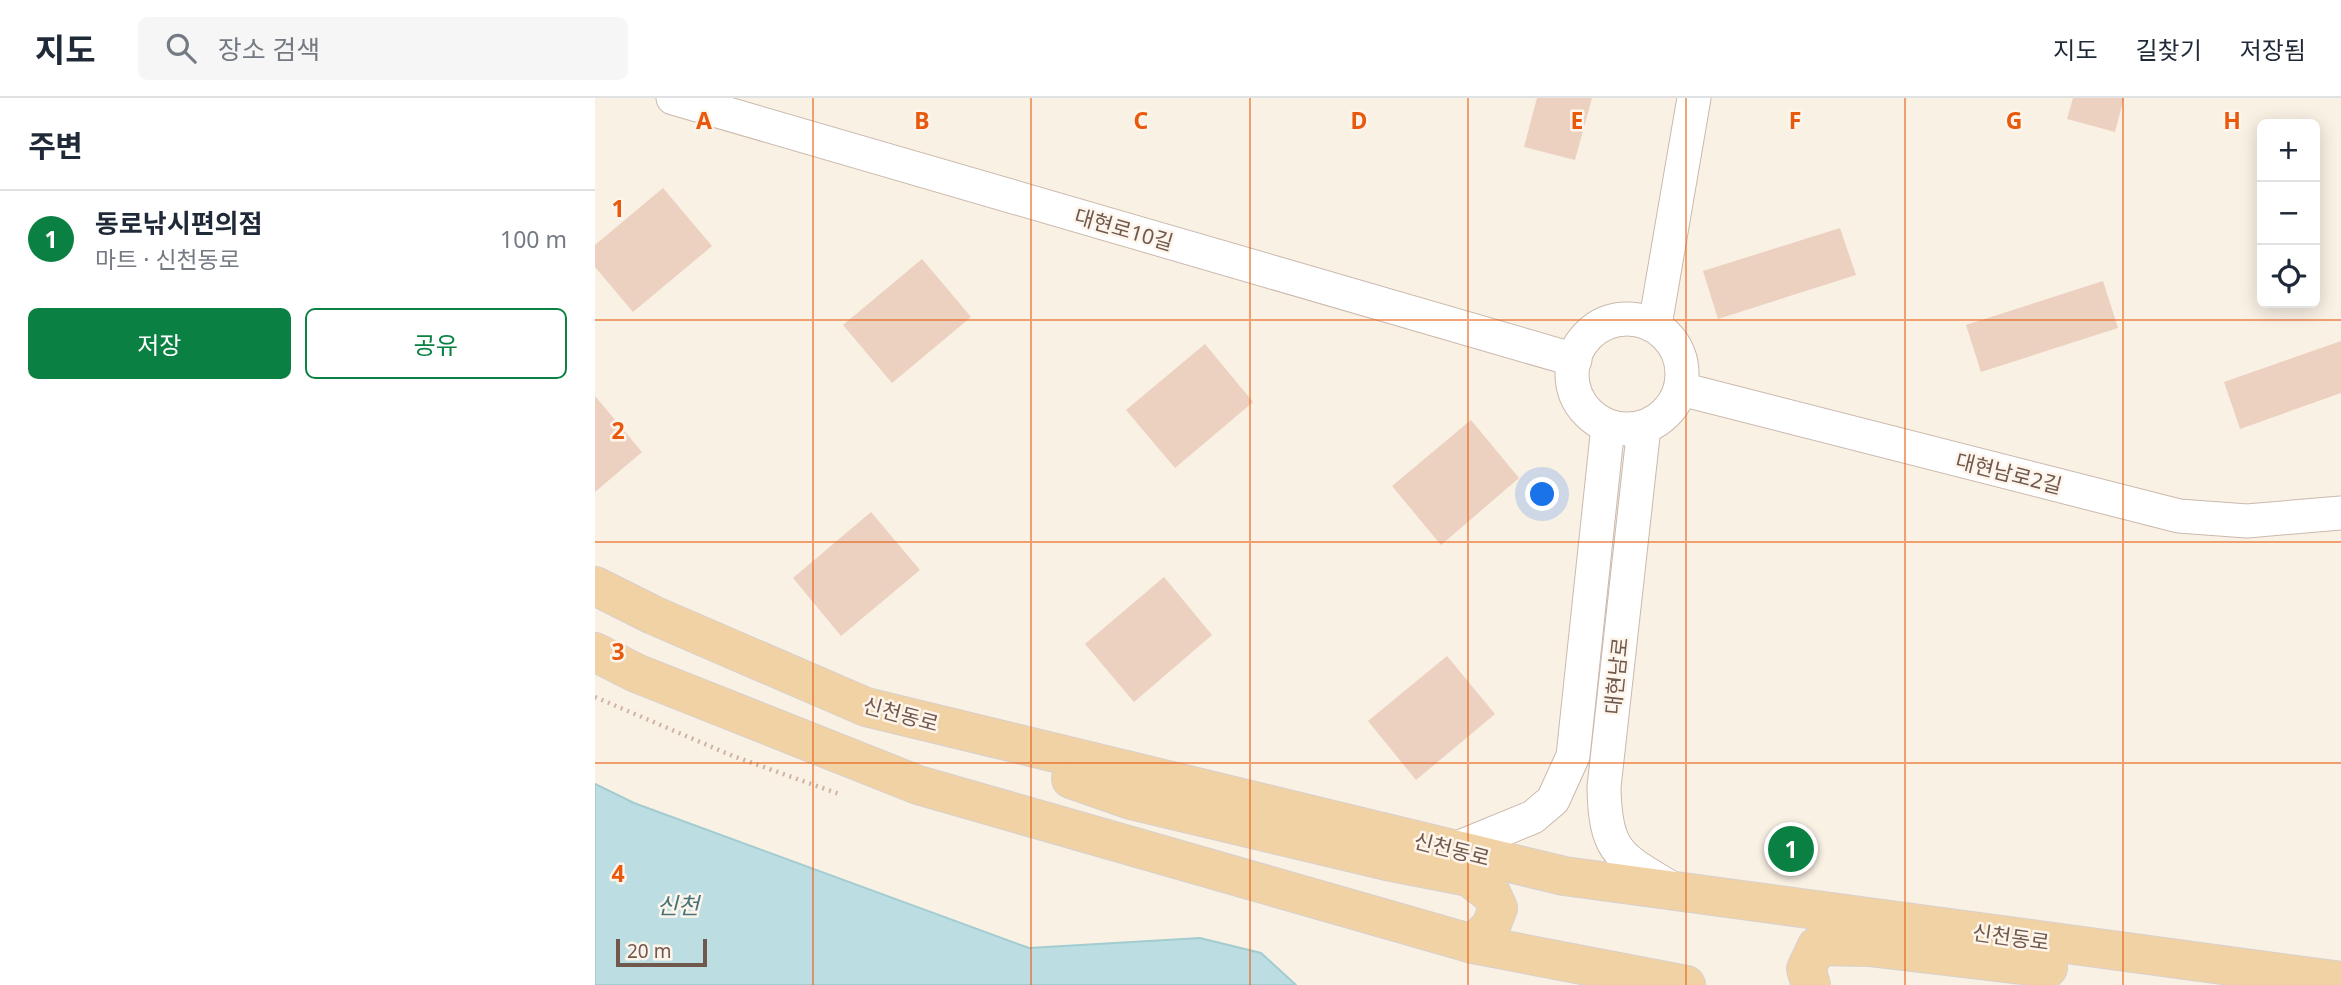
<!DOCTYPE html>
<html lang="ko">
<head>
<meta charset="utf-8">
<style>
  body { margin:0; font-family:"Noto Sans","Noto Sans KR",sans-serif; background:#f6f6f7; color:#1f2937 }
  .controls { position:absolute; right:21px; top:21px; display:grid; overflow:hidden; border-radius:10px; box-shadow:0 4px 18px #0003 }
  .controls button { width:63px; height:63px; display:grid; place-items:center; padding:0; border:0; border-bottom:2px solid #e0e1e3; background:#fff; color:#1f2937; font:35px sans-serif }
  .scale { position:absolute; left:21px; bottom:18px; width:91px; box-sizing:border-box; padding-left:7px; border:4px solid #70584d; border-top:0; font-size:19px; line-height:24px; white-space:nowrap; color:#70584d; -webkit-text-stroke:5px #fdf5eb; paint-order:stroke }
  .you { position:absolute; left:948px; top:397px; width:24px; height:24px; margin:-18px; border:5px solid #fff; border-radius:50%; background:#1a73e8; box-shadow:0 0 0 10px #1a73e833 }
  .badge { display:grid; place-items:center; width:46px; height:46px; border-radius:50%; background:#0b8043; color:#fff; font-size:23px; font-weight:700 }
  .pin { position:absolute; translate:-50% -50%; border:4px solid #fff; box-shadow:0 2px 7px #0006 }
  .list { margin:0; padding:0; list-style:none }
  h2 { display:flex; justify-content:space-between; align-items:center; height:91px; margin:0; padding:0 28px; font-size:30px }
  h2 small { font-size:23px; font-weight:400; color:#747a83 }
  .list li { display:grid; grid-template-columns:46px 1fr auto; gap:21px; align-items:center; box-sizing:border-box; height:98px; padding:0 28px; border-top:2px solid #e0e1e3 }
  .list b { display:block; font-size:26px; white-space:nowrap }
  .list p { margin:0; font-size:23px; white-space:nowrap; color:#747a83 }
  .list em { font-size:23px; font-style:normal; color:#747a83 }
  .actions { display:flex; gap:14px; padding:21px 28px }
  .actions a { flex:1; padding:16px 0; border:2px solid #0b8043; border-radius:10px; text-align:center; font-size:24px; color:#0b8043 }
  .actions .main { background:#0b8043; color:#fff }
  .icon { flex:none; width:38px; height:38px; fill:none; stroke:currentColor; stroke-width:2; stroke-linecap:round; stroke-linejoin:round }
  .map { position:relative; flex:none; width:1746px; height:887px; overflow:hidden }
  header { display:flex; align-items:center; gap:42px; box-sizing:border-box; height:98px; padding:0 35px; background:#fff; border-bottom:2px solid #e0e1e3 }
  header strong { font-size:33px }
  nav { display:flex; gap:38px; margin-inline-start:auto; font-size:24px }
  .search { width:490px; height:63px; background:#f6f6f7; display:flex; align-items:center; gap:18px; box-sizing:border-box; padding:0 24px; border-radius:10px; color:#747a83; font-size:26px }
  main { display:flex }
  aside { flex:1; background:#fff }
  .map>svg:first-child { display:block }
  .water { fill:#bcdde1; stroke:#a3ccd1; stroke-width:2 }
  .building { fill:#ecd0c0 }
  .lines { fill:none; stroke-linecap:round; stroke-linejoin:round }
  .minor-casing { stroke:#cab9ad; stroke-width:35 }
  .major-casing { stroke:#d7d0cd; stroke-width:40 }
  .path { stroke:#d0b3a3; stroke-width:4.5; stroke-dasharray:2 5; stroke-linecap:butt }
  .minor { stroke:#fff; stroke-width:33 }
  .major { stroke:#f1d2a5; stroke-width:38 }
  .grid { fill:none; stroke:#e8590c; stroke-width:2; stroke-opacity:0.55 }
  .labels { text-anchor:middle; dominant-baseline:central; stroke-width:5; stroke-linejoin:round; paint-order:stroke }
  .street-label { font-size:21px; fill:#70584d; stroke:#fdf5eb }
  .water-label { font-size:23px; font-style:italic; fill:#47737a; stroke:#fdf5eb }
  .grid-label { font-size:23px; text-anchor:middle; font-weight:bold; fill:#e8590c; stroke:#fdf5eb; stroke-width:5; stroke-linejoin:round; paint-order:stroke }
</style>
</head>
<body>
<header>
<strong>지도</strong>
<div class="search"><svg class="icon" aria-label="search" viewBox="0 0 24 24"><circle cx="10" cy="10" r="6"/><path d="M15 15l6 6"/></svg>장소 검색</div>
<nav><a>지도</a><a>길찾기</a><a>저장됨</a></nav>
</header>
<main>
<aside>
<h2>주변<small></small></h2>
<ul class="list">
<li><span class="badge">1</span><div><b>동로낚시편의점</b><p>마트 · 신천동로</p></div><em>100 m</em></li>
</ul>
<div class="actions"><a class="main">저장</a><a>공유</a></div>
</aside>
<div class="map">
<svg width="1746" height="887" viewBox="0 0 1746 887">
  <rect width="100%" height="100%" fill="#faf1e5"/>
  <!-- water -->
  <polygon class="water" points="0,686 39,705 434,850 605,840 666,855 701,887 0,887"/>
  <!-- building -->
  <g class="building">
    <polygon points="942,0 997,0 980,62 929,49"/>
    <polygon points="1478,0 1529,0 1520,34 1472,21"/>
    <polygon points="68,90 117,148 38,214 0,169 0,147"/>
    <polygon points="1245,130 1261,177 1123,221 1108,173"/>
    <polygon points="327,161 376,219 297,285 248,227"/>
    <polygon points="1508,183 1523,230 1386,274 1371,227"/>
    <polygon points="1746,243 1746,295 1645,331 1629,284"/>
    <polygon points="610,246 658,304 580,370 531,312"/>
    <polygon points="0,298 47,354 0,394"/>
    <polygon points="876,322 924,380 846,447 797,388"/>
    <polygon points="276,414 325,472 246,538 198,480"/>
    <polygon points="569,479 617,537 539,604 490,546"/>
    <polygon points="852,558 900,616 821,682 773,623"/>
  </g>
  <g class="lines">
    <defs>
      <g id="minor">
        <polyline points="78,0 980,262"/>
        <circle cx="1032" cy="276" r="55"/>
        <polyline points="1060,227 1099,0"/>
        <polyline points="1086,291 1584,418 1652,423 1746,415"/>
        <path d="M 1049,329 L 1009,689 C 1010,757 1026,759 1079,792"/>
        <polyline points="860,751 938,719 958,702 978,658 1013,328"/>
      </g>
      <g id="major">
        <polyline points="0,488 58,517 271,609 969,778 1746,883"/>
        <polyline points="0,554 41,575 323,687 878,846 1091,887"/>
        <polyline points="476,681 536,702 792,763 874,779 897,797 903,810 896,828 878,846"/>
        <polyline points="1216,887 1211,871 1222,848 1274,849 1453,870"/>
      </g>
    </defs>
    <!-- minor casing -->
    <use href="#minor" class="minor-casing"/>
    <!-- major casing -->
    <use href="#major" class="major-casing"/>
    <!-- path -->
    <polyline class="path" points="0,599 138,658 247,697"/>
    <!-- minor -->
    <use href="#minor" class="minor"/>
    <!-- major -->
    <use href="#major" class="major"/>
  </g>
  <!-- grid -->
  <path class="grid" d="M 218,0 L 218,887M 436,0 L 436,887M 655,0 L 655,887M 873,0 L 873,887M 1091,0 L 1091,887M 1310,0 L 1310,887M 1528,0 L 1528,887M 0,222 L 1746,222M 0,444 L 1746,444M 0,665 L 1746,665"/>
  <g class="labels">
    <!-- street labels -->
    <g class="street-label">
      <text transform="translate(529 131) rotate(16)">대현로10길</text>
      <text transform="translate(1414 375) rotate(14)">대현남로2길</text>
      <text transform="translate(1021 578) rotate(-84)">대현남로</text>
      <text transform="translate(306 616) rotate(15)">신천동로</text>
      <text transform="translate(857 751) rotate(14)">신천동로</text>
      <text transform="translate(1416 839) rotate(8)">신천동로</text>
    </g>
    <!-- water labels -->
    <g class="water-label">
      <text x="83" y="807">신천</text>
    </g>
  </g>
  <g class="grid-label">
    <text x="109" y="31">A</text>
    <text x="327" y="31">B</text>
    <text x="546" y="31">C</text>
    <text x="764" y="31">D</text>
    <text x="982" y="31">E</text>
    <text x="1200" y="31">F</text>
    <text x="1419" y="31">G</text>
    <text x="1637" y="31">H</text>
    <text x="23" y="119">1</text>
    <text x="23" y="341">2</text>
    <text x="23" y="562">3</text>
    <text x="23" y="784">4</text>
  </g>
</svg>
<div class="controls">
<button>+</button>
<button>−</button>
<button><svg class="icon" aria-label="locate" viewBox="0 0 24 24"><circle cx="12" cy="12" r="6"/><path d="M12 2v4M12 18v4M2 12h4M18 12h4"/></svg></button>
</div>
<div class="scale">20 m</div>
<div class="you"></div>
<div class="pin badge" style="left:1196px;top:751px">1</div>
</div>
</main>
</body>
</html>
